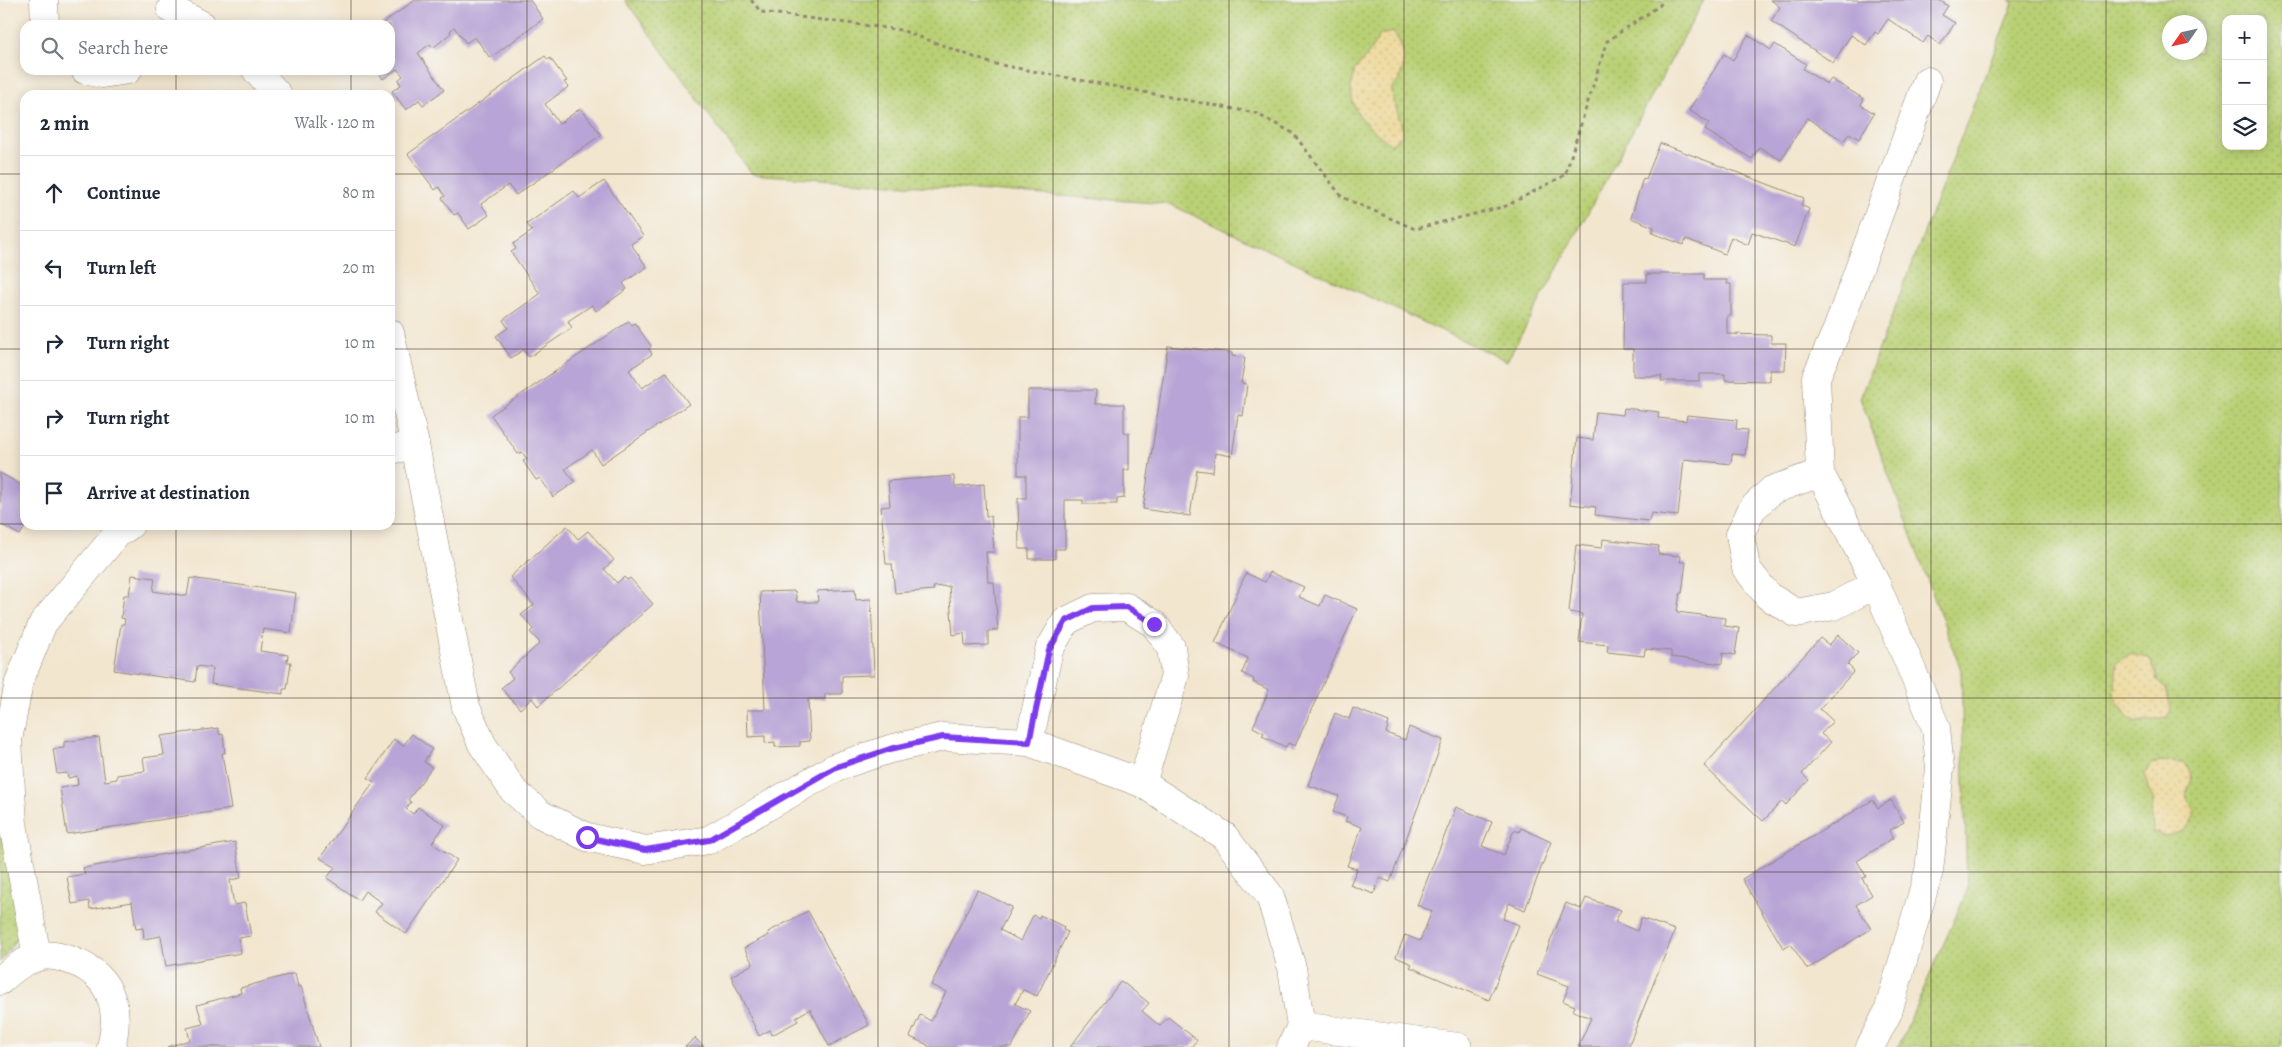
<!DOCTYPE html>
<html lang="en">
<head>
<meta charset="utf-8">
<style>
  body { margin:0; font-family:Alegreya,serif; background:#f6f6f7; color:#1f2937 }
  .controls { position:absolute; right:15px; top:15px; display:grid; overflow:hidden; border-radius:10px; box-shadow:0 2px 12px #0003 }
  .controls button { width:45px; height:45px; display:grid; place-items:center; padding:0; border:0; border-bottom:1px solid #e0e1e3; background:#fff; color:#1f2937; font:25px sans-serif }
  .compass { position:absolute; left:2162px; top:15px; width:45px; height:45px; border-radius:50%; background:#fff; box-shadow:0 2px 12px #0003; rotate:236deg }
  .stop { position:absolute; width:15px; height:15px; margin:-11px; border:4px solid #7c3aed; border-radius:50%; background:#fff }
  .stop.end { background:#7c3aed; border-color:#fff; box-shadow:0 1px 5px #0008 }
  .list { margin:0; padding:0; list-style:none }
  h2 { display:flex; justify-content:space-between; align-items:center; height:65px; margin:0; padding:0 20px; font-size:21px }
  h2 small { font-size:16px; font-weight:400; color:#747a83 }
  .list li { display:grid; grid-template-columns:32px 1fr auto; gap:15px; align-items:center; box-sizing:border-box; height:75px; padding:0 20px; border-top:1px solid #e0e1e3 }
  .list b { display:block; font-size:19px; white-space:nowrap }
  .list em { font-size:16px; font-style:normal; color:#747a83 }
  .icon { flex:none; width:28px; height:28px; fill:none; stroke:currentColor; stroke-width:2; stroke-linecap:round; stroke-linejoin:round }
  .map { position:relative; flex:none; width:2282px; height:1047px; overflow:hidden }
  .search { position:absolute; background:#fff; box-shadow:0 2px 12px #0003; left:20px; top:20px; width:375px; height:55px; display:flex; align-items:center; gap:12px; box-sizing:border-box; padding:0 18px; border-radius:15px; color:#747a83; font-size:19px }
  .panel { position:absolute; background:#fff; box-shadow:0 2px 12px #0003; left:20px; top:90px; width:375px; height:440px; border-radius:15px }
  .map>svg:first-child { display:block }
  .grass { fill:url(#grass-dots); stroke:#7a7d49; fill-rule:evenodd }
  .sand { fill:url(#sand-dots); stroke:#94825e }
  .building { fill:#b8a4d6 }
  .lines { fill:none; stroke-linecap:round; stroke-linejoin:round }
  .minor-casing { stroke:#968876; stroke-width:29 }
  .path { stroke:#968876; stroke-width:3; stroke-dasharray:4 4; stroke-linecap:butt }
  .minor { stroke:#fff; stroke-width:28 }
  .route { stroke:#7c3aed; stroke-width:6 }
  .grid { fill:none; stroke:#3b2a1e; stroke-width:1; stroke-opacity:0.55 }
</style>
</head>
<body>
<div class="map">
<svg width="2282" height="1047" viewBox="0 0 2282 1047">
  <defs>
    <pattern id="grass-dots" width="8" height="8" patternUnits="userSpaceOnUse" patternTransform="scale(1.25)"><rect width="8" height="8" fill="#b9d074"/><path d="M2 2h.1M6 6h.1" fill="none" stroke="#a0b364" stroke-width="1.8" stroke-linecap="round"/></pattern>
    <pattern id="sand-dots" width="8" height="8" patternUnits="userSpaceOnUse" patternTransform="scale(1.25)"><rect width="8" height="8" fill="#eeda9e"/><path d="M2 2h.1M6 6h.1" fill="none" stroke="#cdbb88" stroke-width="1.8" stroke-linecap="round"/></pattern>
  </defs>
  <rect width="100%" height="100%" fill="#f6f6f2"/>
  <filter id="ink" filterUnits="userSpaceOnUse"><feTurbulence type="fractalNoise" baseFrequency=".02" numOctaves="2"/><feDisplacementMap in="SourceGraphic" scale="10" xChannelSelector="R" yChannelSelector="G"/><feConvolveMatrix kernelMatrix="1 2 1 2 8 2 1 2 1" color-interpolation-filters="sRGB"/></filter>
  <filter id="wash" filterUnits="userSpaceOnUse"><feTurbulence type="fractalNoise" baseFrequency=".0096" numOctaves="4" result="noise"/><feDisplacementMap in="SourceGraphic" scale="20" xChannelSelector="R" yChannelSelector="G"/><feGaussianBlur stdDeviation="1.12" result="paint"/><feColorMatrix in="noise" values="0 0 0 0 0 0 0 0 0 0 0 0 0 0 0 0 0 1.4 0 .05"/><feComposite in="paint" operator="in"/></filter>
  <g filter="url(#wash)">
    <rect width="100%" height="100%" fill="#f2e6cf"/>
    <!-- grass -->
    <g class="grass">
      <polygon points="625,0 1704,0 1507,361 1169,204 752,174"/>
      <path d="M 2009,0 L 2282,0 L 2282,1047 L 1898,1047 L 1967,891 L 1961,670 L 1860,398 L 2013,3 ZM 2226,19 L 2263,19 L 2263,146 L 2226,146 ZM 2170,22 L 2200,22 L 2200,52 L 2170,52 Z"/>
      <polygon points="0,831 7,855 19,935 0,962"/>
    </g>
    <!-- sand -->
    <g class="sand">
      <path d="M 1393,32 C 1400,41 1405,52 1404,64 C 1403,70 1400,73 1400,80 L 1392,87 C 1391,108 1403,114 1402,136 L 1391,145 C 1372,128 1352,117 1351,89 C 1351,83 1355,78 1354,71 L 1369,53 L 1380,35 Z"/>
      <polygon points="2129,654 2149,658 2156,672 2156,679 2166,689 2171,709 2167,717 2137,722 2129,718 2114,697 2117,663"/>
      <path d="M 2161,762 L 2184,763 C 2201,786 2183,782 2187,799 C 2188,803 2193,808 2195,812 C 2190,830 2178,835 2161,836 L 2158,832 L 2153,834 C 2153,822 2151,810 2154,800 L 2148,789 L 2145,774 L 2151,764 Z"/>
    </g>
    <g id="blocks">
      <!-- building -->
      <g class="building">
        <polygon points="415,0 530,0 543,19 490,58 475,37 466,43 454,27 450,31 451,33 433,48 430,44 418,53 444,90 423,105 419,100 406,110 392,91 401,85 398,80 403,76 397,69 383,79 377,70 390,70 390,25 380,25"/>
        <polygon points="1771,0 1939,0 1948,6 1942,15 1955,23 1940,45 1928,36 1923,43 1888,19 1878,34 1875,32 1866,45 1851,35 1833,63 1771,21 1780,7"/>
        <polygon points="1748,35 1771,50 1775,44 1806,64 1803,69 1827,84 1831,79 1864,99 1861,105 1874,113 1859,139 1849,133 1844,141 1807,118 1781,160 1759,147 1752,159 1705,130 1709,123 1689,110 1724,54 1733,60"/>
        <polygon points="545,56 548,60 550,58 567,81 564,82 568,87 545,104 559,124 581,108 601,135 516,195 508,185 481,204 489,215 469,229 458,213 454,215 442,198 445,196 439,187 435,190 408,154"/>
        <polygon points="1660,143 1804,198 1801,205 1809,209 1795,247 1752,232 1748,245 1731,237 1725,254 1686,239 1684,245 1652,233 1654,227 1631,218 1643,178 1646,179"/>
        <polygon points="604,181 643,236 631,244 647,267 623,283 627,289 596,311 592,305 568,321 572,328 529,357 523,350 511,358 496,336 508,328 503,320 540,294 511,252 516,249 513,244 532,231 527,224 574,191 579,198"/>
        <polygon points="1647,274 1704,274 1704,280 1727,280 1727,284 1731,284 1731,316 1727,316 1727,334 1771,335 1771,343 1786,343 1785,370 1770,370 1770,381 1725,380 1725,374 1699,374 1699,381 1661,381 1662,376 1633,376 1633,349 1623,349 1624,282 1647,282"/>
        <polygon points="629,321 632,325 635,323 651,346 649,349 652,354 629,370 642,388 666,372 689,404 601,464 592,450 565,469 575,482 553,497 540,478 536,480 523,461 527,459 522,452 518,454 491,415"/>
        <polygon points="1168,346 1232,353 1232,356 1245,358 1241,383 1247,384 1243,416 1238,415 1232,456 1215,453 1213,472 1197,470 1190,516 1143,509"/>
        <polygon points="1028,390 1096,390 1095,404 1124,404 1124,433 1129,433 1129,470 1124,470 1124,498 1117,499 1117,504 1083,504 1083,500 1065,500 1065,549 1055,549 1055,559 1029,559 1029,549 1019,549 1018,498 1026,498 1026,475 1018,475 1018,417 1028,417"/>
        <polygon points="1624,408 1659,412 1658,418 1686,421 1687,415 1737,420 1736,429 1748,430 1745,455 1732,454 1731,464 1684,459 1678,516 1651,513 1649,521 1595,515 1596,507 1570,504 1577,438 1593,440 1596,412 1623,415"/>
        <polygon points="0,473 25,487 25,525 32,525 29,530 25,527 20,535 0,524"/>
        <polygon points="954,476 955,487 984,484 986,516 991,516 994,552 986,552 988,582 994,582 998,630 988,631 988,645 965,646 964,633 953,635 949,586 933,587 934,590 895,593 892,564 886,564 881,507 890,506 888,481"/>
        <polygon points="567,526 578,539 588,531 614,560 604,569 617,583 624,577 627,580 630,578 653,604 538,706 532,698 520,709 501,688 513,678 508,672 540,643 530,632 534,629 521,615 534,605 510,577"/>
        <polygon points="1603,539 1659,546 1658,554 1681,556 1680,562 1686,562 1682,593 1680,593 1677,612 1725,618 1724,626 1739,628 1735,655 1723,653 1722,664 1671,657 1671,651 1645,649 1644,656 1607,652 1608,645 1579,642 1582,614 1569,612 1576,545 1602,548"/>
        <polygon points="1270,572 1304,587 1299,597 1320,606 1325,595 1357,609 1295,746 1288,743 1286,747 1262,736 1264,733 1253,727 1269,690 1253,682 1254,679 1242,673 1248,658 1215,643 1246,573 1265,582"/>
        <polygon points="132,575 155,578 153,591 187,596 190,578 296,593 291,633 263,629 260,651 288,655 287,662 291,662 287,689 283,689 283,694 211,684 213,668 197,666 195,682 114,670 121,624 124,624 125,619 121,618 124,595 129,595"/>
        <polygon points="855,589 856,600 871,599 874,675 842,676 842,694 825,694 825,699 808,699 810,741 800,742 800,746 775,747 775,742 765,743 765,736 748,737 747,710 765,710 760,592 795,591 797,602 818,602 817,591"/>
        <polygon points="1838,635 1858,653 1847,664 1854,671 1820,709 1833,721 1821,734 1831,742 1802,774 1809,780 1786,805 1782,801 1763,821 1704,766 1820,638 1829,645"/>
        <polygon points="1353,708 1389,722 1386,733 1405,740 1409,727 1443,740 1390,882 1380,878 1374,894 1350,885 1357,869 1347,866 1362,827 1345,821 1347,817 1333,812 1339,796 1308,785 1335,713 1349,719"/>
        <polygon points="218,728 220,735 223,734 225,753 222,753 231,809 67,834 60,788 78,785 77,776 68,778 67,773 57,774 53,749 64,748 64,742 99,737 105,781 117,779 117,775 145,771 143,758 164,755 161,736"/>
        <polygon points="412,734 432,749 424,762 432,767 408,800 411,802 406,809 413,814 418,807 445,825 432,843 457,860 406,934 375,912 382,903 365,891 359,900 327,878 335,867 320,858 374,782 368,778 394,739 403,746"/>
        <polygon points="1873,800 1878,808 1891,800 1904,822 1889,831 1893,838 1857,861 1866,876 1862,878 1872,895 1856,905 1871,929 1807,969 1791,944 1783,948 1742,879"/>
        <polygon points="1456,807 1492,822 1482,846 1504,855 1514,830 1519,832 1521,828 1551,842 1525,910 1509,903 1503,919 1519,925 1489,1000 1410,967 1412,964 1396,957 1405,935 1420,941 1432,911 1417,905"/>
        <polygon points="235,842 241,878 230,880 234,905 245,903 251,936 238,938 241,953 166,966 161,936 144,939 143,928 136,929 132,902 90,909 89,901 72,904 67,877 85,874 83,868"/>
        <polygon points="977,890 1012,907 1000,930 1021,941 1033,915 1039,918 1040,915 1064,927 1063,930 1068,932 1037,996 1023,990 1015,1004 1030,1011 1012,1047 928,1047 928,1045 910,1037 920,1015 931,1021 946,992 931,985"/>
        <polygon points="1586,898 1621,910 1615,922 1637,931 1641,918 1675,930 1628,1047 1578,1047 1591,1018 1573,1011 1575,1006 1563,1001 1569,986 1537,974 1566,903 1581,909"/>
        <polygon points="808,911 869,1025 829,1046 810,1009 796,1017 798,1021 772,1035 770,1030 759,1036 731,976 753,964 744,948 769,935 768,932"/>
        <polygon points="295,973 298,987 301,986 319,1047 167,1047 190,1040 187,1028 203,1024 197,1005 241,993 240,988"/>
        <polygon points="1121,981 1149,1003 1142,1011 1160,1026 1168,1017 1197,1040 1191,1047 1070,1047"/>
        <polygon points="695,1038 704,1047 685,1047"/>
      </g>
    </g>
  </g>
  <g filter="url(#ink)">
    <use href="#blocks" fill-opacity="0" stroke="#968876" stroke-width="1"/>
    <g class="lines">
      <defs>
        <g id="minor">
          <polyline points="44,0 45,25"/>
          <polyline points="171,9 202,25"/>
          <polyline points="85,70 102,74 128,70"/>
          <polyline points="256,70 278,95"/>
          <polyline points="390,333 415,445 466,707 482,744 513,790 540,814 587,837 645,850 709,840 836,767 890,749 943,737 1029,742 1142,783 1224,836 1270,896 1292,968 1301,1026 1291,1047"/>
          <polyline points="390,450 415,445"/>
          <polyline points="1820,473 1772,490 1752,509 1740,534 1746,568 1768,596 1796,613 1834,606 1876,584"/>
          <polyline points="1029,742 1049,650 1066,621 1093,608 1127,607 1154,624 1171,647 1175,676 1142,783"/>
          <polyline points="37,957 13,824 8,740 19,682 43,623 117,534 130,525"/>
          <path d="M 0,981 C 11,971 21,962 35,958 C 44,954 57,956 66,959 C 109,971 122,1006 111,1047"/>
          <polyline points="1301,1026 1458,1047"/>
          <polyline points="1870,1047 1888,1012 1929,871 1940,768 1936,728 1876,584 1820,473 1816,377 1837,330 1927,81"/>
        </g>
      </defs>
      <!-- minor casing -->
      <use href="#minor" class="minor-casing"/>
      <!-- path -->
      <polyline class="path" points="751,0 761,12 901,30 990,63 1255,113 1293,133 1342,197 1415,229 1506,206 1565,175 1607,41 1659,6 1664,0"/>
      <!-- minor -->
      <use href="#minor" class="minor"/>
    </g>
  </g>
  <g class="lines" filter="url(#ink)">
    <!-- route -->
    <polyline class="route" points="587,837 645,850 709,840 836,767 890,749 943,737 1029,742 1049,650 1066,621 1093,608 1127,607 1154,624"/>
  </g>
  <!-- grid -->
  <path class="grid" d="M 176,0 L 176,25M 351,0 L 351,25M 527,0 L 527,1047M 702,0 L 702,1047M 878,0 L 878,1047M 1053,0 L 1053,1047M 1229,0 L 1229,1047M 1404,0 L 1404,1047M 1580,0 L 1580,1047M 1755,0 L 1755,1047M 1931,0 L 1931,1047M 2106,0 L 2106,1047M 176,70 L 176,95M 351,70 L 351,95M 0,174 L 25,174M 390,174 L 2282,174M 0,349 L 25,349M 390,349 L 2282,349M 0,524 L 25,524M 390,524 L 2282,524M 176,525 L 176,1047M 351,525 L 351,1047M 0,698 L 2282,698M 0,872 L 2282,872"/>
</svg>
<div class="controls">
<button>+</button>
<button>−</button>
<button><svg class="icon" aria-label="layers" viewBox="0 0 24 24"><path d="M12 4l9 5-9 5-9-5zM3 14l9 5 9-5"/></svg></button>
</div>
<svg class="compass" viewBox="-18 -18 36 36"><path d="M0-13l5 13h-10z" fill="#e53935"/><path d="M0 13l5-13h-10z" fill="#747a83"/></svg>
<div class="stop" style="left:587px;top:837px"></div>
<div class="stop end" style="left:1154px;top:624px"></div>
<div class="search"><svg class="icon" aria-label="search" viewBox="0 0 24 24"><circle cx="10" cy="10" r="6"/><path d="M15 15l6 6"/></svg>Search here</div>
<section class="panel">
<h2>2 min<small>Walk · 120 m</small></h2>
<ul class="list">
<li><svg class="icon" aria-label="ahead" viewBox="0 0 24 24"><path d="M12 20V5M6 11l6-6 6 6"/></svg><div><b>Continue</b></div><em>80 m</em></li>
<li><svg class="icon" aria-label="left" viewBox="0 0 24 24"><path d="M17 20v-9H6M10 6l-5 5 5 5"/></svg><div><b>Turn left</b></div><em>20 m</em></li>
<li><svg class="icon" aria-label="right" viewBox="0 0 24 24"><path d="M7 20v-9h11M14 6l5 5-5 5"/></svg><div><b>Turn right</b></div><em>10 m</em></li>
<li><svg class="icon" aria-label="right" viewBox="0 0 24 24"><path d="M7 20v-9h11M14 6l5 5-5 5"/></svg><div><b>Turn right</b></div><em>10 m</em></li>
<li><svg class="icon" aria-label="arrive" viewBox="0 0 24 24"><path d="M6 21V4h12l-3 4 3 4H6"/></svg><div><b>Arrive at destination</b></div></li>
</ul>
</section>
</div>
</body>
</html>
